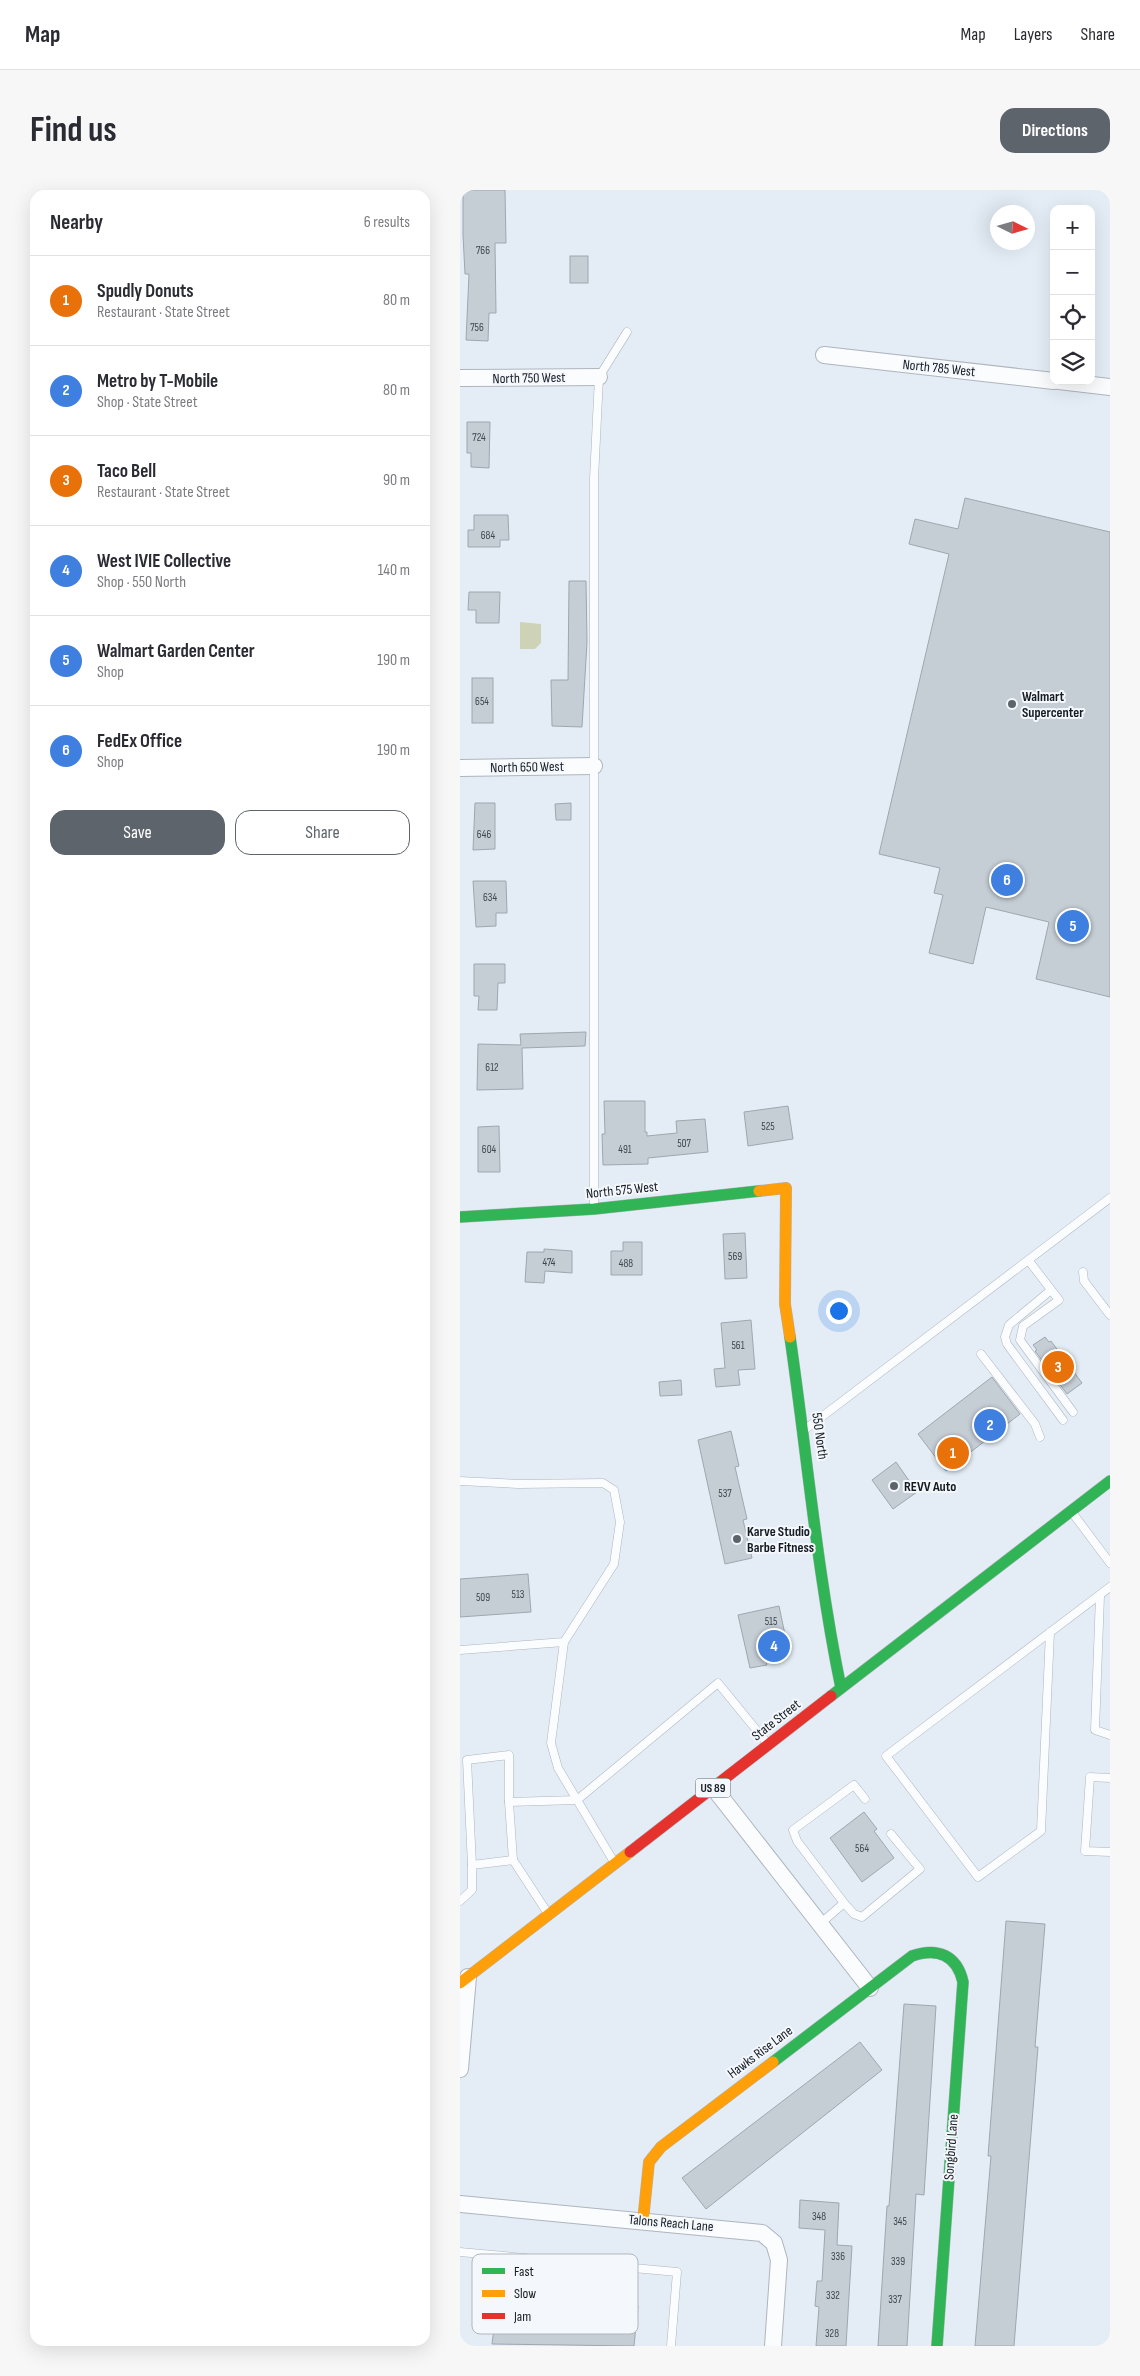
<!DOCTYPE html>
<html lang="en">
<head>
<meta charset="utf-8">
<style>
  body { margin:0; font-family:"Sofia Sans Condensed",sans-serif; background:#f7f7f7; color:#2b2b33 }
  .controls { position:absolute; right:15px; top:15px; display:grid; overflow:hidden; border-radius:10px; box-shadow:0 5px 20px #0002 }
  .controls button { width:45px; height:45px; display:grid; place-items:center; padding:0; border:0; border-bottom:1px solid #e1e1e2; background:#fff; color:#2b2b33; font:25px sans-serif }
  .compass { position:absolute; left:530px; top:15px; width:45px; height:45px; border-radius:50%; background:#fff; box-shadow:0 5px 20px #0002; rotate:95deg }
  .you { position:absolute; left:378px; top:1120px; width:18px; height:18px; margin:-12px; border:4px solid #fff; border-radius:50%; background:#1a73e8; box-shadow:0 0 0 8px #1a73e833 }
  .badge { display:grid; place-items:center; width:32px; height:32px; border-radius:50%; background:#5d646c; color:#fff; font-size:16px; font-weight:700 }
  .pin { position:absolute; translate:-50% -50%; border:2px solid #fff; box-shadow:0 1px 5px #0006 }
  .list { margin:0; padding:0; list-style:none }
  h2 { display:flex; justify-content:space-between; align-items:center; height:65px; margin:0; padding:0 20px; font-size:21px }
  h2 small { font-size:16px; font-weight:400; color:#7c7c81 }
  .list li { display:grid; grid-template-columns:32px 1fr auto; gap:15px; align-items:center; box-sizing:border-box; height:90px; padding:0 20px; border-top:1px solid #e1e1e2 }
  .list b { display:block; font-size:19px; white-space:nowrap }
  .list p { margin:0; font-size:16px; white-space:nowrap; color:#7c7c81 }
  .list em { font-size:16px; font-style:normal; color:#7c7c81 }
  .actions { display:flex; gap:10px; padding:15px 20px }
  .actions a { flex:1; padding:11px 0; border:1px solid #5d646c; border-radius:15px; text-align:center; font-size:18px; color:#5d646c }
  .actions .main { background:#5d646c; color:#fff }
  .icon { flex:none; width:28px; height:28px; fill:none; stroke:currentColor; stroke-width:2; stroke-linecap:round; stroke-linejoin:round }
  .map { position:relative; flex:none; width:650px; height:2156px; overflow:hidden; border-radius:15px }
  header { display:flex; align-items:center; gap:30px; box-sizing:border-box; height:70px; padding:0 25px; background:#fff; border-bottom:1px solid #e1e1e2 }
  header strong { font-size:24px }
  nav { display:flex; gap:28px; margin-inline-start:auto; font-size:18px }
  .intro { display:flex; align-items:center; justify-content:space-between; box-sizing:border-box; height:120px; padding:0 30px }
  h1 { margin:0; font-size:35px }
  .button { padding:12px 22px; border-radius:15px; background:#5d646c; color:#fff; font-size:18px; font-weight:700 }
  main { display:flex; gap:30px; padding:0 30px }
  aside { flex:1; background:#fff; border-radius:15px; box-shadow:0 5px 20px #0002 }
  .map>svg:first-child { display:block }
  .green { fill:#ced3b7 }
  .building { fill:#c5cdd5; stroke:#9fa6ae }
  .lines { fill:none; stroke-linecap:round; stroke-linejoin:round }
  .lane-casing { stroke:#aeb5bd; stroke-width:9 }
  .street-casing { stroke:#aeb5bd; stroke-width:18 }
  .fast-casing { stroke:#aeb5bd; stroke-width:12 }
  .slow-casing { stroke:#aeb5bd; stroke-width:12 }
  .jam-casing { stroke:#aeb5bd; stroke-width:12 }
  .lane { stroke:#fbfcfe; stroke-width:8 }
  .street { stroke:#fbfcfe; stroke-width:16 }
  .fast { stroke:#30b455; stroke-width:11 }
  .slow { stroke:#ff9f0a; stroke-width:11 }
  .jam { stroke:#e5322d; stroke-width:11 }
  .poi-dot { fill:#5d646c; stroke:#f4f8fc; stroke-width:2 }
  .labels { text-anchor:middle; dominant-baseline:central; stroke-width:4; stroke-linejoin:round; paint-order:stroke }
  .number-label { font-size:11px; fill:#40484f }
  .shield { fill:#f4f8fc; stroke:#575d63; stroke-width:1 }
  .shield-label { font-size:12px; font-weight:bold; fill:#141b22 }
  .street-label { font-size:14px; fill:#141b22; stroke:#f4f8fc }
  .poi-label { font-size:14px; font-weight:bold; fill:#141b22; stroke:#f4f8fc; text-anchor:start }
  .key { fill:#f4f8fc; stroke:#b1b6bb; stroke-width:1 }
  .key-label { font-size:14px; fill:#141b22 }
</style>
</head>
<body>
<header>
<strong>Map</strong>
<nav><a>Map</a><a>Layers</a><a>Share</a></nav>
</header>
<div class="intro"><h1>Find us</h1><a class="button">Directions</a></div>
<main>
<aside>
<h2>Nearby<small>6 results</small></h2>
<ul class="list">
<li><span class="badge" style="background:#e8710a">1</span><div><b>Spudly Donuts</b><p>Restaurant · State Street</p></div><em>80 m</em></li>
<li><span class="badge" style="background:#3f7fe0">2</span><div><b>Metro by T-Mobile</b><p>Shop · State Street</p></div><em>80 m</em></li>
<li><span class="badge" style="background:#e8710a">3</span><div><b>Taco Bell</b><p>Restaurant · State Street</p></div><em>90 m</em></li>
<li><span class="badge" style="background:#3f7fe0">4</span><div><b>West IVIE Collective</b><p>Shop · 550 North</p></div><em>140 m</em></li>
<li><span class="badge" style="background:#3f7fe0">5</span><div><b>Walmart Garden Center</b><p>Shop</p></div><em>190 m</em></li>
<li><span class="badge" style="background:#3f7fe0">6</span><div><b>FedEx Office</b><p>Shop</p></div><em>190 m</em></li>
</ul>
<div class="actions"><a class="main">Save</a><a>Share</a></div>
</aside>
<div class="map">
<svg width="650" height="2156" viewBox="0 0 650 2156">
  <rect width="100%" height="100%" fill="#e4edf6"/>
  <!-- green -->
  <polygon class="green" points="60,432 81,434 81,453 75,459 60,459"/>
  <!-- building -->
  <g class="building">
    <polygon points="3,0 45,0 46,53 35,53 36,123 29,123 28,151 6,150 9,84 5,84 3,45"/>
    <rect x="110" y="66" width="18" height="27"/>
    <polygon points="7,232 30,232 29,278 11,277 11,263 7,263"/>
    <polygon points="505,308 650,342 650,807 576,789 589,732 526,717 513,774 469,763 483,705 474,703 480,678 419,664 489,364 449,354 455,329 498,339"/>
    <polygon points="14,325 48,325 49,350 40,350 40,357 8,357 8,340 14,340"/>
    <polygon points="109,391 126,391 127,452 122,537 92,536 91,490 108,490"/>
    <polygon points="9,402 40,402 39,433 16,433 16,420 8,420"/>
    <rect x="12" y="488" width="21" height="45"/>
    <polygon points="15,613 35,613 35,659 13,660"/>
    <polygon points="111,613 111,630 96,630 95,614"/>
    <polygon points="13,691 46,691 47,723 36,723 36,736 16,737"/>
    <polygon points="14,774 45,774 45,793 38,793 37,820 18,820 19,806 14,806"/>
    <polygon points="126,842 125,856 62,858 63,899 17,900 18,854 61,855 60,844"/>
    <polygon points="144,911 185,911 185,942 187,942 187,946 217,943 216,931 245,929 248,962 188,968 188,974 143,975 142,944 145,944"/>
    <polygon points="328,916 333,949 288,956 284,922"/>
    <polygon points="39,936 40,982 18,982 18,937"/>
    <polygon points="285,1043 287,1088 265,1089 263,1044"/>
    <polygon points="163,1052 182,1052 182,1085 151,1085 151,1061 163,1061"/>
    <polygon points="84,1059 112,1061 112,1083 85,1081 84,1093 65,1092 67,1062 84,1062"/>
    <polygon points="291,1130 295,1179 278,1180 280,1195 256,1197 254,1179 265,1178 261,1133"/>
    <polygon points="585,1147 589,1152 591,1151 622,1193 607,1204 575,1161 577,1160 573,1155"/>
    <polygon points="532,1187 560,1224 486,1281 458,1244"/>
    <polygon points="221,1190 222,1205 200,1206 199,1192"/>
    <polygon points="271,1241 279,1276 275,1277 287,1329 283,1330 292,1368 265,1374 238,1250"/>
    <polygon points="436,1272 457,1302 433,1319 412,1290"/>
    <polygon points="68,1384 71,1422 0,1427 0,1389"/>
    <polygon points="319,1416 327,1454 321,1456 323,1467 306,1470 307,1475 290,1478 278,1425"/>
    <polygon points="404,1622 417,1639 414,1641 434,1668 402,1692 370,1648"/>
    <polygon points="546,1731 585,1734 575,1857 578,1857 554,2156 515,2156 531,1966 528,1966"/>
    <polygon points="444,1814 476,1816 464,2005 456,2004 447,2156 418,2156 427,2016 429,2016"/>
    <polygon points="400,1852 422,1880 246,2019 222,1988"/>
    <polygon points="340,2010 379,2013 377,2055 392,2056 386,2156 356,2156 359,2117 355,2116 357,2091 362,2091 365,2040 339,2038"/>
    <polygon points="74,2097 111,2100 110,2110 178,2116 174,2156 32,2154 36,2122 43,2122 44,2106 73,2109"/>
  </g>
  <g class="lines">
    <defs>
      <g id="lane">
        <polyline points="134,1017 134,289 139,187 167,142"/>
        <polyline points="569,1071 599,1110 563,1136 560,1150 613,1222"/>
        <polyline points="623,1082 624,1091 650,1125"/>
        <polyline points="591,1100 549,1135 545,1147 547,1154 603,1230"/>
        <polyline points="521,1164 575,1234 580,1247"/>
        <polyline points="347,1238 650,1008"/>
        <polyline points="0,1291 58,1294 143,1293 154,1300 160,1332 154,1374 104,1452"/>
        <polyline points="614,1325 650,1373"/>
        <polyline points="640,1406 635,1540 650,1545"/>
        <polyline points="590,1442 581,1641 518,1687 426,1566 650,1397"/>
        <polyline points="0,1460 104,1452 91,1553 98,1578 154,1672"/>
        <polyline points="650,1588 630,1587 625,1661 650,1662"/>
        <polyline points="49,1612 117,1610 258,1493 307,1553"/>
        <polyline points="12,1675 7,1570 49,1565 49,1612 53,1670"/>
        <polyline points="0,1711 12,1700 12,1675 53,1670 87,1722"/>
        <polyline points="384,1713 337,1651 333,1640 394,1595 405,1609"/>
        <polyline points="360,1734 384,1713 394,1724 402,1727 460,1679 431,1644"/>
        <polyline points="0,2062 217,2082 211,2156"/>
      </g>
      <g id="street">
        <polyline points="364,165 594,191"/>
        <polyline points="0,188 139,187"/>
        <polyline points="599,191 650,197"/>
        <polyline points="0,578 134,576"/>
        <polyline points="253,1597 410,1798"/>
        <polyline points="0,1879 8,1787"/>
        <polyline points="0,2014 302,2043 314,2053 319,2070 313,2156"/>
      </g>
      <g id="fast">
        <polyline points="0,1027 134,1019 299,1001"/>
        <path d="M 330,1147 C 347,1264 357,1382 381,1498"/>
        <polyline points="371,1506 650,1291"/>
        <path d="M 313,1872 L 452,1766 C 477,1757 497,1765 503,1792 L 477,2156"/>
      </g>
      <g id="slow">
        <polyline points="299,1001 326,998 325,1114 330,1147"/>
        <polyline points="0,1793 170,1662"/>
        <polyline points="183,2031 189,1972 201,1957 313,1872"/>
      </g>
      <polyline id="jam" points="170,1662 371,1506"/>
    </defs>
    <!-- lane casing -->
    <use href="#lane" class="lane-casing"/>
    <!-- street casing -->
    <use href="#street" class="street-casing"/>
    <!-- fast casing -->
    <use href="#fast" class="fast-casing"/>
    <!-- slow casing -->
    <use href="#slow" class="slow-casing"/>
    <!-- jam casing -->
    <use href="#jam" class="jam-casing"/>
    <!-- lane -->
    <use href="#lane" class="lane"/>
    <!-- street -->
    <use href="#street" class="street"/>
    <!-- fast -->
    <use href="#fast" class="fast"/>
    <!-- slow -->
    <use href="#slow" class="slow"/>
    <!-- jam -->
    <use href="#jam" class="jam"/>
  </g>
  <!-- markers -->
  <g class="poi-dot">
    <circle cx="552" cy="514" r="5"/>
    <circle cx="434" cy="1296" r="5"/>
    <circle cx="277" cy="1349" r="5"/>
  </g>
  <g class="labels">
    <!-- number labels -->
    <g class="number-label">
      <text x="23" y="60">766</text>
      <text x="17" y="137">756</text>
      <text x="19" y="247">724</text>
      <text x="28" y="345">684</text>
      <text x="22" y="511">654</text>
      <text x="24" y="644">646</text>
      <text x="30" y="707">634</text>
      <text x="32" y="877">612</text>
      <text x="308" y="936">525</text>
      <text x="224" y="953">507</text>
      <text x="29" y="959">604</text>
      <text x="165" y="959">491</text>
      <text x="275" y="1066">569</text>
      <text x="89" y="1072">474</text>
      <text x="166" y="1073">488</text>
      <text x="278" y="1155">561</text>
      <text x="265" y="1303">537</text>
      <text x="58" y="1404">513</text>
      <text x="23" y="1407">509</text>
      <text x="311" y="1431">515</text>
      <text x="402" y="1658">564</text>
      <text x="359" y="2026">348</text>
      <text x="440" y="2031">345</text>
      <text x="378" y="2066">336</text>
      <text x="438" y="2071">339</text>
      <text x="373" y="2105">332</text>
      <text x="435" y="2109">337</text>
      <text x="372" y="2143">328</text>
    </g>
    <!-- shield labels -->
    <rect class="shield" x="235.5" y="1588.5" width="35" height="19" rx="4"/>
    <g class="shield-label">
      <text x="253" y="1598">US 89</text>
    </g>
    <!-- street labels -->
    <g class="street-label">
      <text transform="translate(479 178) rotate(6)">North 785 West</text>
      <text transform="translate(69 188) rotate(-1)">North 750 West</text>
      <text transform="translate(67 577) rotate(-1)">North 650 West</text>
      <text transform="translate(162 1000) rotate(-6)">North 575 West</text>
      <text transform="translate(360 1246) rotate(82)">550 North</text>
      <text transform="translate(316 1530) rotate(-38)">State Street</text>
      <text transform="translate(300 1862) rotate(-37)">Hawks Rise Lane</text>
      <text transform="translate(491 1957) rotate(-86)">Songbird Lane</text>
      <text transform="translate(211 2033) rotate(5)">Talons Reach Lane</text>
    </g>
    <!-- poi labels -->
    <g class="poi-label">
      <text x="562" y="506">Walmart<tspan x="562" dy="16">Supercenter</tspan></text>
      <text x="444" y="1296">REVV Auto</text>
      <text x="287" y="1341">Karve Studio<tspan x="287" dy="16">Barbe Fitness</tspan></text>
    </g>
  </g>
  <!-- legend -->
  <rect x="12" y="2064" width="166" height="80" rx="8" class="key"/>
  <rect x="22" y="2078" width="23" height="6" fill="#30b455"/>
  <rect x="22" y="2100" width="23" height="7" fill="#ff9f0a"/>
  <rect x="22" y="2123" width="23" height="6" fill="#e5322d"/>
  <g class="key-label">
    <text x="54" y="2086">Fast</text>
    <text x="54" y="2108">Slow</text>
    <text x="54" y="2131">Jam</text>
  </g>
</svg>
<div class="controls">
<button>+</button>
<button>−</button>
<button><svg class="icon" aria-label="locate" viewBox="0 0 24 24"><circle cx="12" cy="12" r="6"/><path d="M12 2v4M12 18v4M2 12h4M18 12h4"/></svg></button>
<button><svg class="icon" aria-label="layers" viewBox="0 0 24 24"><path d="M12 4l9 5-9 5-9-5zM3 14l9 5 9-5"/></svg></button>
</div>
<svg class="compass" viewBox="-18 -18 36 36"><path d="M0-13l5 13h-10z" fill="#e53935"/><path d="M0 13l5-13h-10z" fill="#7c7c81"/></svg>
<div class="you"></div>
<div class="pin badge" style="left:493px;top:1263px;background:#e8710a">1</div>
<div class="pin badge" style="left:530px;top:1235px;background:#3f7fe0">2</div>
<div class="pin badge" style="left:598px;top:1177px;background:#e8710a">3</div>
<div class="pin badge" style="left:314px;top:1456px;background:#3f7fe0">4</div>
<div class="pin badge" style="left:613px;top:736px;background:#3f7fe0">5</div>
<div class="pin badge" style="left:547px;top:690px;background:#3f7fe0">6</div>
</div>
</main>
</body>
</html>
